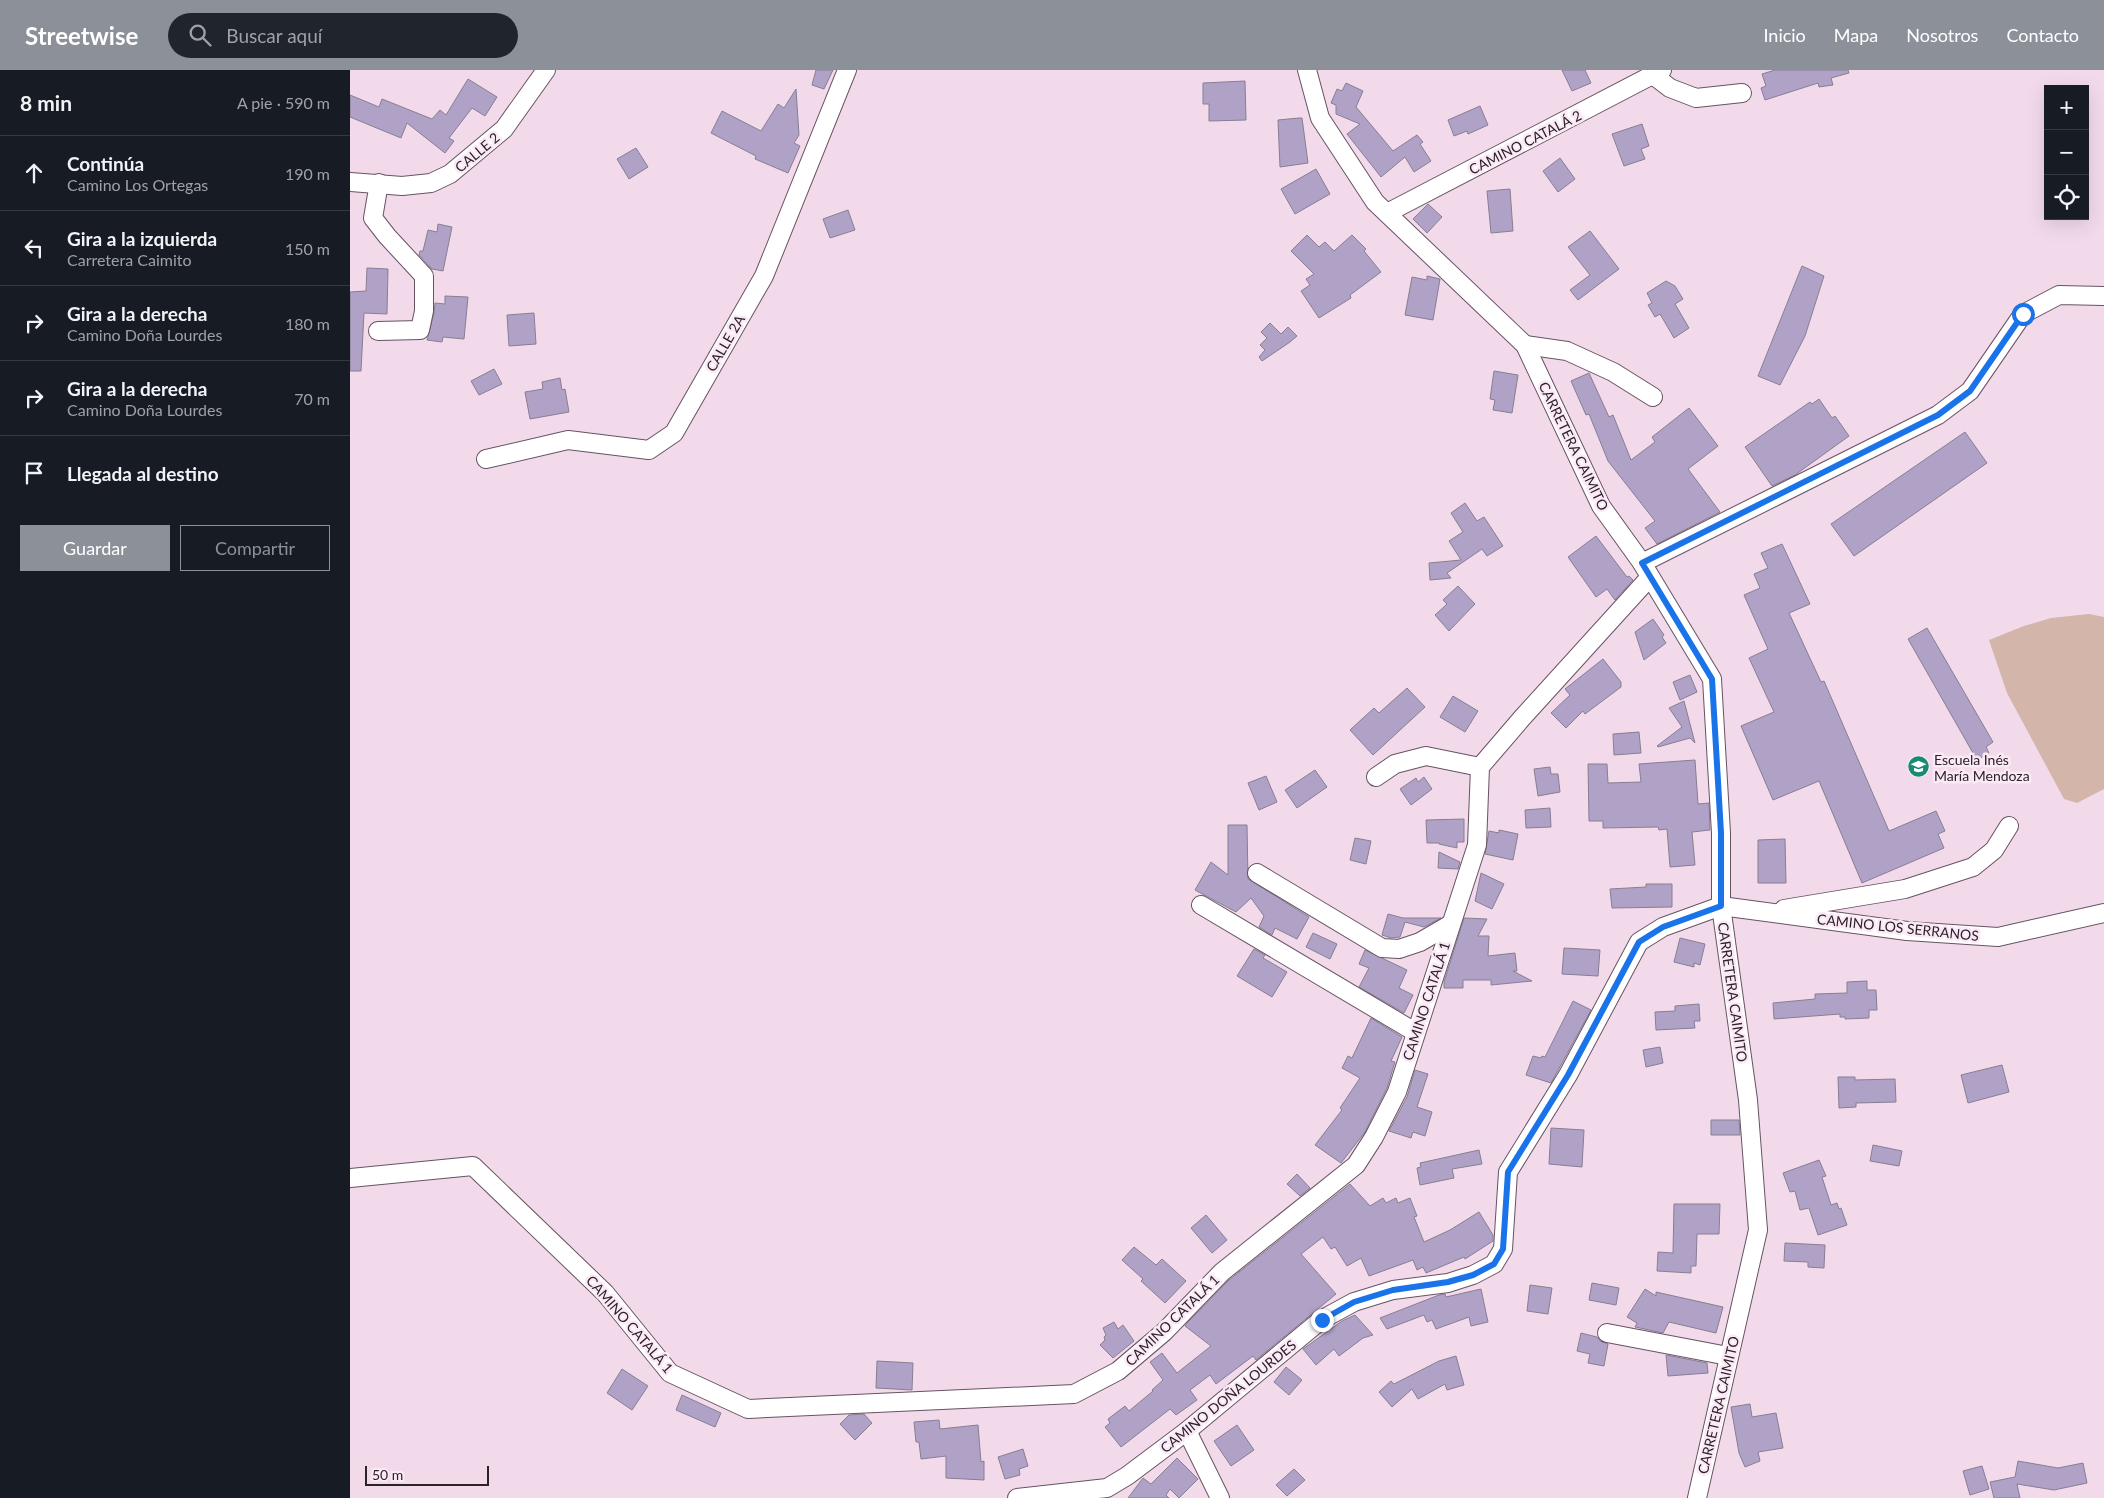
<!DOCTYPE html>
<html lang="es">
<head>
<meta charset="utf-8">
<style>
  body { margin:0; font-family:Lato,sans-serif; background:#20242c; color:#f1f3f6 }
  .controls { position:absolute; right:15px; top:15px; display:grid; overflow:hidden; border-radius:0px; box-shadow:0 5px 20px #0002 }
  .controls button { width:45px; height:45px; display:grid; place-items:center; padding:0; border:0; border-bottom:1px solid #363941; background:#171b24; color:#f1f3f6; font:25px sans-serif }
  .scale { position:absolute; left:15px; bottom:12px; width:124px; box-sizing:border-box; padding-left:5px; border:2px solid #2b2329; border-top:0; font-size:14px; line-height:18px; white-space:nowrap; color:#2b2329; -webkit-text-stroke:4px #fce9f7; paint-order:stroke }
  .stop { position:absolute; width:15px; height:15px; margin:-11px; border:4px solid #1a73e8; border-radius:50%; background:#fff }
  .stop.end { background:#1a73e8; border-color:#fff; box-shadow:0 1px 5px #0008 }
  .list { margin:0; padding:0; list-style:none }
  h2 { display:flex; justify-content:space-between; align-items:center; height:65px; margin:0; padding:0 20px; font-size:21px }
  h2 small { font-size:16px; font-weight:400; color:#9ea1a6 }
  .list li { display:grid; grid-template-columns:32px 1fr auto; gap:15px; align-items:center; box-sizing:border-box; height:75px; padding:0 20px; border-top:1px solid #363941 }
  .list b { display:block; font-size:19px; white-space:nowrap }
  .list p { margin:0; font-size:16px; white-space:nowrap; color:#9ea1a6 }
  .list em { font-size:16px; font-style:normal; color:#9ea1a6 }
  .actions { display:flex; gap:10px; padding:15px 20px }
  .actions a { flex:1; padding:11px 0; border:1px solid #8c9099; border-radius:0px; text-align:center; font-size:18px; color:#8c9099 }
  .actions .main { background:#8c9099; color:#fff }
  .icon { flex:none; width:28px; height:28px; fill:none; stroke:currentColor; stroke-width:2; stroke-linecap:round; stroke-linejoin:round }
  .map { position:relative; flex:none; width:1754px; height:1428px; overflow:hidden }
  header { display:flex; align-items:center; gap:30px; box-sizing:border-box; height:70px; padding:0 25px; background:#8c9099; color:#fff }
  header strong { font-size:24px }
  nav { display:flex; gap:28px; margin-inline-start:auto; font-size:18px }
  .search { width:350px; height:45px; background:#20242c; display:flex; align-items:center; gap:12px; box-sizing:border-box; padding:0 18px; border-radius:28px; color:#9ea1a6; font-size:19px }
  main { display:flex }
  aside { flex:1; background:#171b24 }
  .map>svg:first-child { display:block }
  .green { fill:#d3b5aa }
  .building { fill:#b0a2c6; stroke:#877e94 }
  .lines { fill:none; stroke-linecap:round; stroke-linejoin:round }
  .minor-casing { stroke:#675362; stroke-width:20 }
  .minor { stroke:#fff; stroke-width:18 }
  .route { stroke:#1a73e8; stroke-width:6 }
  .labels { text-anchor:middle; dominant-baseline:central; stroke-width:5; stroke-linejoin:round; paint-order:stroke }
  .street-label { font-size:14px; fill:#2b2329; stroke:#fce9f7 }
  .poi-label { font-size:14px; fill:#2b2329; stroke:#fce9f7; text-anchor:start }
</style>
</head>
<body>
<header>
<strong>Streetwise</strong>
<div class="search"><svg class="icon" aria-label="search" viewBox="0 0 24 24"><circle cx="10" cy="10" r="6"/><path d="M15 15l6 6"/></svg>Buscar aquí</div>
<nav><a>Inicio</a><a>Mapa</a><a>Nosotros</a><a>Contacto</a></nav>
</header>
<main>
<aside>
<h2>8 min<small>A pie · 590 m</small></h2>
<ul class="list">
<li><svg class="icon" aria-label="ahead" viewBox="0 0 24 24"><path d="M12 20V5M6 11l6-6 6 6"/></svg><div><b>Continúa</b><p>Camino Los Ortegas</p></div><em>190 m</em></li>
<li><svg class="icon" aria-label="left" viewBox="0 0 24 24"><path d="M17 20v-9H6M10 6l-5 5 5 5"/></svg><div><b>Gira a la izquierda</b><p>Carretera Caimito</p></div><em>150 m</em></li>
<li><svg class="icon" aria-label="right" viewBox="0 0 24 24"><path d="M7 20v-9h11M14 6l5 5-5 5"/></svg><div><b>Gira a la derecha</b><p>Camino Doña Lourdes</p></div><em>180 m</em></li>
<li><svg class="icon" aria-label="right" viewBox="0 0 24 24"><path d="M7 20v-9h11M14 6l5 5-5 5"/></svg><div><b>Gira a la derecha</b><p>Camino Doña Lourdes</p></div><em>70 m</em></li>
<li><svg class="icon" aria-label="arrive" viewBox="0 0 24 24"><path d="M6 21V4h12l-3 4 3 4H6"/></svg><div><b>Llegada al destino</b></div></li>
</ul>
<div class="actions"><a class="main">Guardar</a><a>Compartir</a></div>
</aside>
<div class="map">
<svg width="1754" height="1428" viewBox="0 0 1754 1428">
  <rect width="100%" height="100%" fill="#f2daeb"/>
  <!-- green -->
  <polygon class="green" points="1739,544 1754,547 1754,719 1727,733 1714,729 1657,623 1639,570 1674,556 1701,548"/>
  <!-- building -->
  <g class="building">
    <polygon points="466,0 483,0 474,19 462,15"/>
    <polygon points="1212,0 1235,0 1241,13 1222,21"/>
    <polygon points="1425,0 1498,0 1499,3 1481,8 1483,15 1469,17 1468,13 1415,30 1411,18 1416,16 1412,4"/>
    <polygon points="118,9 147,27 135,46 122,38 99,68 104,71 95,83 57,53 51,68 0,47 0,25 29,37 32,29 82,49 90,40 96,45"/>
    <polygon points="895,11 896,50 859,51 859,34 853,34 853,13"/>
    <polygon points="996,13 1013,21 1006,37 1043,81 1067,65 1073,72 1070,74 1081,91 1064,102 1055,87 1031,107 997,64 1010,54 986,44 986,35 981,33 987,19 992,21"/>
    <polygon points="446,19 449,65 444,73 450,76 438,103 405,89 406,86 361,63 372,41 411,61 428,34 434,38"/>
    <polygon points="1130,36 1138,55 1118,64 1117,61 1104,66 1098,50"/>
    <polygon points="949,48 952,48 958,93 930,97 928,50"/>
    <polygon points="1292,54 1299,76 1291,79 1295,89 1274,96 1262,64"/>
    <polygon points="286,78 298,97 279,109 267,89"/>
    <polygon points="1210,88 1225,109 1208,122 1193,101"/>
    <polygon points="966,99 980,124 945,144 931,119"/>
    <polygon points="1160,119 1163,161 1141,163 1137,121"/>
    <polygon points="1078,134 1092,147 1077,163 1063,149"/>
    <polygon points="498,140 505,160 480,168 473,149"/>
    <polygon points="88,154 102,157 93,201 82,199 69,185 70,181 73,181 78,160 87,162"/>
    <polygon points="1240,161 1269,199 1228,230 1220,220 1240,205 1218,177"/>
    <polygon points="957,165 969,177 975,172 984,181 1002,165 1016,179 1014,181 1031,202 1000,225 1001,228 969,248 951,221 960,215 956,209 964,204 941,181"/>
    <polygon points="1452,196 1474,206 1455,266 1430,315 1408,306"/>
    <polygon points="17,198 38,199 37,244 14,243 11,301 0,301 0,222 16,221"/>
    <polygon points="1077,206 1090,209 1083,250 1055,245 1062,207 1077,210"/>
    <polygon points="1316,211 1325,216 1333,229 1325,234 1339,258 1324,268 1310,244 1305,247 1298,235 1302,233 1297,223"/>
    <polygon points="95,226 118,227 114,269 93,267 92,272 77,270 84,243 85,233 95,234"/>
    <polygon points="184,243 186,274 159,276 157,245"/>
    <polygon points="920,253 931,264 938,257 947,266 940,272 912,291 909,287 915,280 910,275 917,268 911,262"/>
    <polygon points="144,299 152,314 129,325 121,311"/>
    <polygon points="1144,301 1168,305 1162,343 1143,340 1145,330 1140,329"/>
    <polygon points="1239,303 1259,347 1263,345 1281,390 1305,372 1302,367 1339,338 1368,376 1338,399 1370,442 1307,474 1295,458 1305,451 1258,391 1239,344 1236,345 1221,311"/>
    <polygon points="210,308 212,320 215,319 219,342 180,349 175,322 193,319 192,312"/>
    <polygon points="1469,329 1482,348 1485,346 1499,366 1445,405 1422,416 1395,377 1460,332 1462,334"/>
    <polygon points="1615,362 1637,393 1504,486 1481,454"/>
    <polygon points="1115,433 1127,451 1134,447 1153,476 1137,486 1132,479 1097,503 1101,508 1080,510 1079,493 1111,490 1099,471 1113,462 1101,443"/>
    <polygon points="1246,466 1277,507 1279,506 1283,510 1265,530 1257,519 1246,527 1218,487"/>
    <polygon points="1432,474 1460,534 1439,543 1471,612 1474,611 1539,761 1586,741 1595,761 1588,764 1594,778 1512,813 1469,711 1423,730 1391,656 1424,642 1399,588 1418,579 1394,525 1410,518 1404,504 1418,498 1411,483"/>
    <polygon points="1108,516 1125,534 1099,561 1085,545 1097,534 1093,530"/>
    <polygon points="1303,549 1314,565 1312,567 1316,573 1294,590 1285,562"/>
    <polygon points="1577,558 1643,672 1636,677 1639,683 1627,690 1558,569"/>
    <polygon points="1253,589 1271,612 1271,617 1235,644 1233,641 1216,658 1201,643 1220,625 1215,619"/>
    <polygon points="1340,605 1347,622 1330,630 1323,612"/>
    <polygon points="1057,618 1075,637 1023,685 1000,660 1024,638 1029,643"/>
    <polygon points="1103,626 1128,641 1115,662 1090,647"/>
    <polygon points="1334,631 1345,673 1340,668 1308,677 1307,676 1332,657 1319,638"/>
    <polygon points="1289,662 1291,683 1264,685 1263,664"/>
    <polygon points="1345,690 1348,734 1359,733 1360,760 1342,762 1345,795 1320,797 1317,759 1309,760 1308,757 1253,758 1253,751 1239,751 1238,694 1257,694 1258,713 1291,712 1289,694"/>
    <polygon points="1200,697 1201,704 1208,704 1210,722 1188,726 1184,699"/>
    <polygon points="965,700 977,717 947,738 935,720"/>
    <polygon points="916,706 927,732 909,740 898,713"/>
    <polygon points="1074,707 1082,719 1061,735 1050,719 1066,708 1068,712"/>
    <polygon points="1200,738 1201,757 1176,758 1175,740"/>
    <polygon points="1114,749 1114,772 1107,772 1107,778 1089,774 1089,773 1077,773 1076,750"/>
    <polygon points="878,755 897,755 898,809 959,847 947,869 925,858 922,865 909,857 914,846 901,828 886,842 845,820 861,792 878,805"/>
    <polygon points="1149,760 1168,764 1163,790 1135,784 1139,761 1149,763"/>
    <polygon points="1005,768 1021,771 1016,794 1000,790"/>
    <polygon points="1435,769 1436,813 1408,813 1408,770"/>
    <polygon points="1089,782 1110,792 1108,799 1088,798"/>
    <polygon points="1131,803 1154,814 1142,839 1125,831"/>
    <polygon points="1296,814 1322,814 1322,837 1262,838 1260,819 1296,817"/>
    <polygon points="1038,844 1053,848 1091,848 1074,857 1055,852 1050,867 1041,868 1032,865"/>
    <polygon points="1114,848 1137,849 1128,866 1139,866 1138,886 1165,883 1167,901 1163,901 1182,911 1141,915 1141,910 1113,910 1113,918 1094,918 1094,912"/>
    <polygon points="963,863 987,874 980,889 956,877"/>
    <polygon points="1330,868 1355,874 1350,895 1344,893 1344,897 1324,892"/>
    <polygon points="1214,878 1250,880 1248,906 1212,904"/>
    <polygon points="904,879 915,885 913,888 937,902 922,927 887,906"/>
    <polygon points="1015,880 1057,900 1049,918 1063,925 1054,943 1009,917 1019,898 1009,894"/>
    <polygon points="1517,911 1517,920 1526,920 1527,940 1519,940 1519,948 1495,949 1495,947 1490,947 1490,944 1424,949 1423,933 1465,929 1465,924 1497,923 1497,912"/>
    <polygon points="1223,931 1241,940 1201,1013 1176,1005 1183,986 1191,988 1192,986 1195,987"/>
    <polygon points="1349,934 1350,951 1344,951 1345,958 1306,960 1305,942 1325,941 1325,936"/>
    <polygon points="1021,948 1052,967 1041,991 1045,992 1037,1018 1015,1062 991,1093 965,1075 992,1040 990,1038 1010,1008 992,998 998,986 1002,988"/>
    <polygon points="1310,977 1313,993 1296,997 1293,980"/>
    <polygon points="1652,995 1659,1022 1618,1033 1611,1005"/>
    <polygon points="1065,1000 1078,1004 1067,1037 1082,1042 1075,1066 1063,1062 1061,1068 1039,1061 1057,1027"/>
    <polygon points="1488,1007 1505,1007 1505,1010 1545,1009 1546,1032 1506,1033 1506,1037 1489,1038"/>
    <polygon points="1361,1050 1389,1050 1390,1065 1361,1065"/>
    <polygon points="1201,1058 1234,1060 1232,1097 1199,1094"/>
    <polygon points="1523,1075 1552,1081 1549,1096 1520,1091"/>
    <polygon points="1129,1080 1132,1094 1102,1099 1104,1108 1070,1115 1067,1098 1071,1097 1070,1093"/>
    <polygon points="1469,1090 1476,1106 1472,1107 1481,1135 1487,1133 1489,1139 1491,1138 1497,1155 1468,1165 1459,1138 1450,1140 1445,1121 1440,1122 1433,1103"/>
    <polygon points="947,1104 960,1118 950,1126 937,1114"/>
    <polygon points="1000,1114 1020,1136 1033,1128 1036,1133 1046,1128 1048,1133 1060,1128 1067,1146 1064,1147 1074,1172 1100,1160 1129,1142 1143,1165 1143,1171 1115,1189 1114,1187 1076,1203 1073,1197 1067,1200 1063,1190 1019,1206 1011,1188 997,1196 985,1177 981,1179 973,1167 951,1184 986,1224 906,1290 903,1286 866,1314 860,1305 840,1320 847,1330 826,1345 820,1339 771,1377 755,1357 760,1353 758,1349 775,1336 779,1341 803,1321 802,1320 813,1310 800,1292 812,1283 827,1303 861,1276 835,1256 838,1252 879,1210"/>
    <polygon points="1324,1134 1370,1134 1369,1164 1347,1164 1346,1196 1341,1196 1341,1203 1307,1201 1308,1182 1323,1183"/>
    <polygon points="856,1145 877,1170 862,1183 841,1158"/>
    <polygon points="1435,1173 1475,1175 1474,1198 1458,1197 1458,1192 1434,1191"/>
    <polygon points="784,1177 806,1195 812,1189 836,1211 815,1233 791,1211 793,1209 772,1190"/>
    <polygon points="1242,1213 1269,1218 1266,1235 1239,1230"/>
    <polygon points="1180,1215 1202,1218 1198,1244 1177,1241"/>
    <polygon points="1131,1219 1138,1252 1121,1256 1119,1247 1086,1259 1082,1250 1077,1252 1074,1245 1037,1259 1030,1248 1089,1225 1095,1224 1096,1227"/>
    <polygon points="1295,1219 1306,1226 1306,1222 1373,1237 1366,1263 1319,1252 1313,1263 1285,1257 1287,1253 1277,1247"/>
    <polygon points="1005,1245 1023,1265 1013,1268 989,1286 984,1279 966,1295 953,1279 992,1251"/>
    <polygon points="764,1252 768,1259 773,1255 784,1271 763,1288 750,1275 755,1270 754,1267 756,1265 753,1258"/>
    <polygon points="1231,1263 1247,1267 1250,1271 1258,1274 1254,1296 1238,1293 1240,1284 1227,1281"/>
    <polygon points="1316,1285 1357,1293 1358,1303 1318,1306"/>
    <polygon points="1106,1286 1114,1315 1097,1320 1095,1314 1068,1329 1062,1319 1042,1337 1029,1322 1041,1311 1044,1314 1089,1291"/>
    <polygon points="527,1291 563,1293 562,1320 526,1318"/>
    <polygon points="936,1297 952,1310 939,1325 924,1312"/>
    <polygon points="272,1299 298,1316 282,1340 257,1323"/>
    <polygon points="332,1325 371,1343 365,1357 326,1340"/>
    <polygon points="1400,1334 1402,1347 1426,1343 1433,1378 1408,1382 1410,1391 1395,1397 1389,1383 1381,1337"/>
    <polygon points="514,1344 522,1353 505,1370 490,1354 499,1345"/>
    <polygon points="589,1350 590,1359 628,1355 631,1392 634,1391 634,1410 596,1408 596,1386 571,1389 569,1372 566,1372 564,1352"/>
    <polygon points="887,1355 904,1380 881,1396 864,1371"/>
    <polygon points="673,1379 678,1396 669,1399 670,1405 655,1409 648,1387"/>
    <polygon points="827,1388 848,1409 829,1428 820,1419 816,1425 819,1428 778,1428 793,1408 801,1414"/>
    <polygon points="1668,1391 1708,1398 1733,1393 1737,1413 1704,1420 1667,1414 1670,1428 1644,1428 1640,1412 1665,1407"/>
    <polygon points="1632,1396 1639,1419 1620,1425 1613,1401"/>
    <polygon points="944,1399 955,1410 937,1426 926,1415"/>
  </g>
  <g class="lines">
    <defs>
      <g id="minor">
        <polyline points="957,0 970,48 1025,132 1175,275 1251,436 1292,493 1362,609 1371,763 1371,836 1398,1030 1408,1160 1347,1428"/>
        <polyline points="1303,5 1320,18 1346,28 1392,23"/>
        <polyline points="0,112 52,116 81,113 100,104 154,59 196,0"/>
        <polyline points="1037,143 1312,0"/>
        <polyline points="28,261 70,260 74,241 74,206 37,166 23,148 29,113"/>
        <polyline points="1175,275 1217,281 1263,302 1303,327"/>
        <polyline points="136,389 218,370 299,380 324,363 414,206 497,0"/>
        <polyline points="1292,493 1588,345 1620,321 1673,244 1709,225 1754,226"/>
        <polyline points="1026,707 1045,694 1076,686 1130,697"/>
        <polyline points="907,803 1032,878 1049,879 1070,872 1101,854"/>
        <polyline points="851,835 1065,962"/>
        <polyline points="1434,839 1555,819 1623,797 1644,780 1659,756"/>
        <polyline points="0,1108 123,1096 255,1223 320,1303 398,1339 724,1324 768,1301 814,1262 872,1202 1006,1095 1024,1067 1047,1022 1127,775 1130,697 1172,648 1300,507"/>
        <polyline points="1257,1263 1378,1286"/>
        <polyline points="837,1361 870,1428"/>
        <polyline points="667,1428 757,1418 777,1406 837,1361 971,1250 1004,1232 1043,1220 1098,1213 1123,1205 1144,1194 1153,1179 1158,1102 1218,1005 1289,872 1313,857 1371,836 1557,861 1648,867 1754,843"/>
      </g>
    </defs>
    <!-- minor casing -->
    <use href="#minor" class="minor-casing"/>
    <!-- minor -->
    <use href="#minor" class="minor"/>
  </g>
  <g class="lines">
    <!-- route -->
    <polyline class="route" points="972,1250 1004,1232 1043,1220 1098,1212 1123,1205 1144,1194 1153,1179 1158,1102 1218,1005 1289,872 1313,857 1371,836 1371,763 1362,609 1292,493 1588,345 1620,321 1673,244"/>
  </g>
  <!-- icons -->
  <defs>
    <symbol id="school-disc" viewBox="-11 -11 22 22"><circle r="9.5" fill="#168d70" stroke="#fce9f7"/><path d="M0-5L7-2L0 1L-7-2ZM-4 1L0 2.5L4 1V4Q0 6-4 4Z" fill="#fff"/></symbol>
  </defs>
  <g fill-rule="evenodd">
    <use href="#school-disc" x="1556" y="684" width="25" height="25"/>
  </g>
  <g class="labels">
    <!-- street labels -->
    <g class="street-label">
      <text transform="translate(1175 72) rotate(-27)">CAMINO CATALÁ 2</text>
      <text transform="translate(127 82) rotate(-40)">CALLE 2</text>
      <text transform="translate(375 273) rotate(-60)">CALLE 2A</text>
      <text transform="translate(1224 376) rotate(64)">CARRETERA CAIMITO</text>
      <text transform="translate(1548 857) rotate(6)">CAMINO LOS SERRANOS</text>
      <text transform="translate(1383 922) rotate(82)">CARRETERA CAIMITO</text>
      <text transform="translate(1076 931) rotate(-72)">CAMINO CATALÁ 1</text>
      <text transform="translate(822 1250) rotate(-44)">CAMINO CATALÁ 1</text>
      <text transform="translate(280 1254) rotate(49)">CAMINO CATALÁ 1</text>
      <text transform="translate(878 1326) rotate(-39)">CAMINO DOÑA LOURDES</text>
      <text transform="translate(1368 1335) rotate(-77)">CARRETERA CAIMITO</text>
    </g>
    <!-- poi labels -->
    <g class="poi-label">
      <text x="1584" y="689">Escuela Inés<tspan x="1584" dy="16">María Mendoza</tspan></text>
    </g>
  </g>
</svg>
<div class="controls">
<button>+</button>
<button>−</button>
<button><svg class="icon" aria-label="locate" viewBox="0 0 24 24"><circle cx="12" cy="12" r="6"/><path d="M12 2v4M12 18v4M2 12h4M18 12h4"/></svg></button>
</div>
<div class="scale">50 m</div>
<div class="stop" style="left:1673px;top:244px"></div>
<div class="stop end" style="left:972px;top:1250px"></div>
</div>
</main>
</body>
</html>
